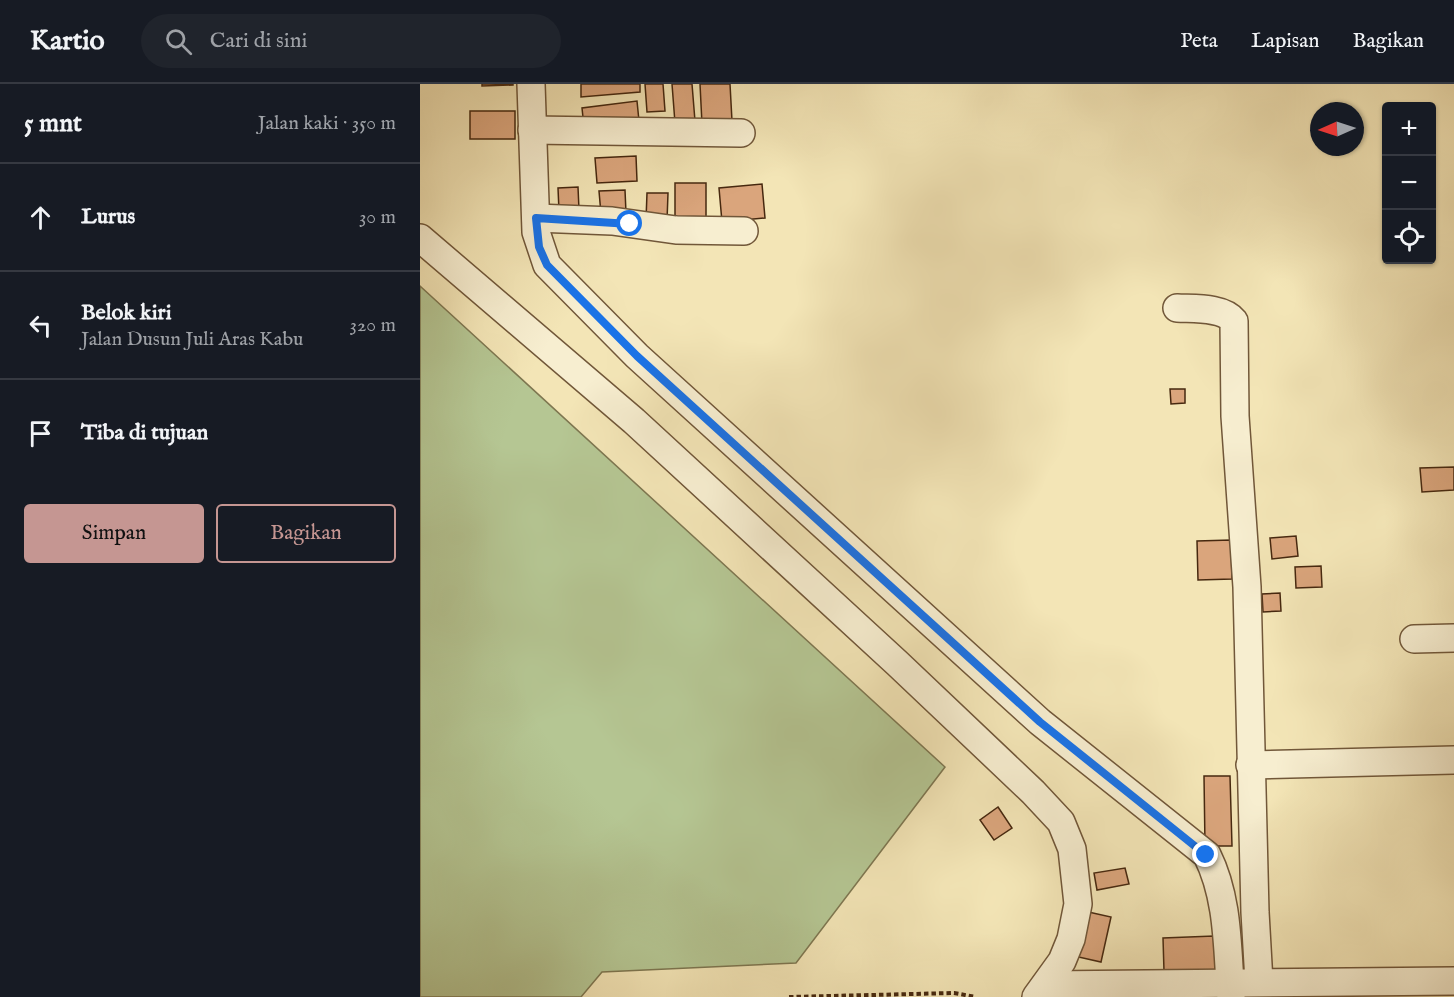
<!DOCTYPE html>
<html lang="id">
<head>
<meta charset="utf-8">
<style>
  body { margin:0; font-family:"IM FELL English",serif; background:#20242c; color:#f1f3f6 }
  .controls { position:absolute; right:18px; top:18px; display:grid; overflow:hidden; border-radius:6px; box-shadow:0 2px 4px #0004 }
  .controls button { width:54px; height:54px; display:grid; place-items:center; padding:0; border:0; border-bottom:2px solid #363941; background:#171b24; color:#f1f3f6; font:30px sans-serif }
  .compass { position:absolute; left:890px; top:18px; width:54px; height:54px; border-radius:50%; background:#171b24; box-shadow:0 2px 4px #0004; rotate:267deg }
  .stop { position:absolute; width:18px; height:18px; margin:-14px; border:4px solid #1a73e8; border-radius:50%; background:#fff }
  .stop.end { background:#1a73e8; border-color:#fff; box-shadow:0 2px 6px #0008 }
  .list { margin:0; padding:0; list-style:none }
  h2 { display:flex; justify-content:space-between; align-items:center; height:78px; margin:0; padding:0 24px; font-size:26px }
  h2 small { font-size:20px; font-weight:400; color:#9ea1a6 }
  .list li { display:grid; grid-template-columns:39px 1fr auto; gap:18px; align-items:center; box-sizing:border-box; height:108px; padding:0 24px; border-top:2px solid #363941 }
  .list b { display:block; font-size:22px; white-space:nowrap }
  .list p { margin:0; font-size:20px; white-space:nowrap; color:#9ea1a6 }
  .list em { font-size:20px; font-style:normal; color:#9ea1a6 }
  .actions { display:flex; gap:12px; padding:18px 24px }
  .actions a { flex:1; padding:14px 0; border:2px solid #c59692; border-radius:6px; text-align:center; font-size:21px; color:#c59692 }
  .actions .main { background:#c59692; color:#111 }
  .icon { flex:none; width:33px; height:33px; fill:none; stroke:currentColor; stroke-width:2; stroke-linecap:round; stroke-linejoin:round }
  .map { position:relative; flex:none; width:1034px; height:913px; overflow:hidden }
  header { display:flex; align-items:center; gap:36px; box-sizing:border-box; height:84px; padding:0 30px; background:#171b24; border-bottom:2px solid #363941 }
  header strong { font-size:28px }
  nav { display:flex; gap:33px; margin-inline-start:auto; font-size:21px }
  .search { width:420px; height:54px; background:#20242c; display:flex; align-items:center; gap:15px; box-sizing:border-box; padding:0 21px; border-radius:33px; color:#9ea1a6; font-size:22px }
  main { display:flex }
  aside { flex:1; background:#171b24 }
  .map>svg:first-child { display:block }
  .green { fill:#b5c693; stroke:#7e7751; stroke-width:1.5 }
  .building { fill:#daa57c; stroke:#46280f; stroke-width:1.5 }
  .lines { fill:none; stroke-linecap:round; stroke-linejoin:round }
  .minor-casing { stroke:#715739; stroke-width:30 }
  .path { stroke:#46280f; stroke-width:4; stroke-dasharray:4.5 3; stroke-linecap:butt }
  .minor { stroke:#f7eed0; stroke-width:27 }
  .route { stroke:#1a73e8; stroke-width:8 }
</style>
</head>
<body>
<header>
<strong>Kartio</strong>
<div class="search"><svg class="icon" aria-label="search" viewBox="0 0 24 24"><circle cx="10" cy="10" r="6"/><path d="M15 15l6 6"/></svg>Cari di sini</div>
<nav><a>Peta</a><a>Lapisan</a><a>Bagikan</a></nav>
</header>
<main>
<aside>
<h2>5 mnt<small>Jalan kaki · 350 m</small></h2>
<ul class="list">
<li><svg class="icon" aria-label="ahead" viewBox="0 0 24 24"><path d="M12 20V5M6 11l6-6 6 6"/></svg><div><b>Lurus</b></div><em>30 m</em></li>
<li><svg class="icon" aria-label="left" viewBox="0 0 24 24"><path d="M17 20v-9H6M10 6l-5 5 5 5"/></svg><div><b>Belok kiri</b><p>Jalan Dusun Juli Aras Kabu</p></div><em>320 m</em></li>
<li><svg class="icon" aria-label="arrive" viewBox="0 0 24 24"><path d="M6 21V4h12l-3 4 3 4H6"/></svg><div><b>Tiba di tujuan</b></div></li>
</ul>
<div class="actions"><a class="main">Simpan</a><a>Bagikan</a></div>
</aside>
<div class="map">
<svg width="1034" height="913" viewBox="0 0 1034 913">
  <rect width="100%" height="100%" fill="#f3e5b6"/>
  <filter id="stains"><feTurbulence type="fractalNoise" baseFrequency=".00333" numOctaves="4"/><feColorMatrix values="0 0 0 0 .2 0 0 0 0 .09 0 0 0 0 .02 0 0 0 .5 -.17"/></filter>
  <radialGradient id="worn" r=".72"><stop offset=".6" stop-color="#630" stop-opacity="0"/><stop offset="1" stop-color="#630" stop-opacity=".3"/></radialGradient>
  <!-- green -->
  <polygon class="green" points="0,202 525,683 376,879 182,888 161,913 0,913"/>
  <!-- building -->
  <g class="building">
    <polygon points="62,0 93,0 93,1 62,2"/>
    <polygon points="161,0 220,0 220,8 161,13"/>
    <polygon points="225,0 243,0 245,27 227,28"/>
    <polygon points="252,0 272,0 275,37 255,39"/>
    <polygon points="280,0 310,0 312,37 282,40"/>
    <polygon points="217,17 219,37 164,43 162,24"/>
    <rect x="50" y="27" width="45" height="28"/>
    <polygon points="216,72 217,97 177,99 175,74"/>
    <rect x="255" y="99" width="31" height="44"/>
    <polygon points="342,100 345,134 302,138 299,104"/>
    <polygon points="158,103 159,126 139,127 138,104"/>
    <polygon points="205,106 206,129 181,130 179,107"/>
    <polygon points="227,109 248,109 247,137 226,136"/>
    <polygon points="750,305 765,305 765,319 751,320"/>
    <polygon points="1034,383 1034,406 1002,408 1000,384"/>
    <polygon points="876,452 878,472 852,475 850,454"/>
    <polygon points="811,456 812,495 778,496 777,457"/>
    <polygon points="901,482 902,503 876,504 875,483"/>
    <polygon points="860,509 861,527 843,528 842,510"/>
    <polygon points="784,692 810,692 812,762 785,762"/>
    <polygon points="578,723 592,744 574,756 560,736"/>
    <polygon points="705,784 709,800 677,806 674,789"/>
    <polygon points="664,827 691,833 681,878 654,872"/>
    <polygon points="794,852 796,886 744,887 743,854"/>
  </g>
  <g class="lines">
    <defs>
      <g id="minor">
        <path d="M 111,0 L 116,148 L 127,181 L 217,272 L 620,638 L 787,771 C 809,815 807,865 811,913"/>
        <polyline points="112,46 321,49"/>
        <polyline points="116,134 192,137 256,146 324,147"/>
        <polyline points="0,154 214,337 477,579 613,708 641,738 652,765 658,820 651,855 642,877 616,913"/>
        <path d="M 757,224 C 775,225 803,223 814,237 L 815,332 L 827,503 L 835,828 L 839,898"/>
        <polyline points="994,555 1034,554"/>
        <polyline points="830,681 1034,676"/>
        <polyline points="626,901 1034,897"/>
      </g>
    </defs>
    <!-- minor casing -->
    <use href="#minor" class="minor-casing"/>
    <!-- path -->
    <polyline class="path" points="369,913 534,909 556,913"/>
    <!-- minor -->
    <use href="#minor" class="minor"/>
  </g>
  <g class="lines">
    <!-- route -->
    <polyline class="route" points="210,140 116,134 119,163 127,181 217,272 620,638 786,771"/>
  </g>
  <rect width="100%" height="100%" filter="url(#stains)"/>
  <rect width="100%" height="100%" fill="url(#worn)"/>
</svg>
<div class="controls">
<button>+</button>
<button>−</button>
<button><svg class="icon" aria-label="locate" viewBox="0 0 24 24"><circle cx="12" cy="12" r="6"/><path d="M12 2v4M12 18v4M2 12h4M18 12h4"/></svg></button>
</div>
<svg class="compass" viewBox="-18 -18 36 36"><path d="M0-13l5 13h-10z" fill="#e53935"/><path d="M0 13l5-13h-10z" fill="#9ea1a6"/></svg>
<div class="stop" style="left:210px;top:140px"></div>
<div class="stop end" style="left:786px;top:771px"></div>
</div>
</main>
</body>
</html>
